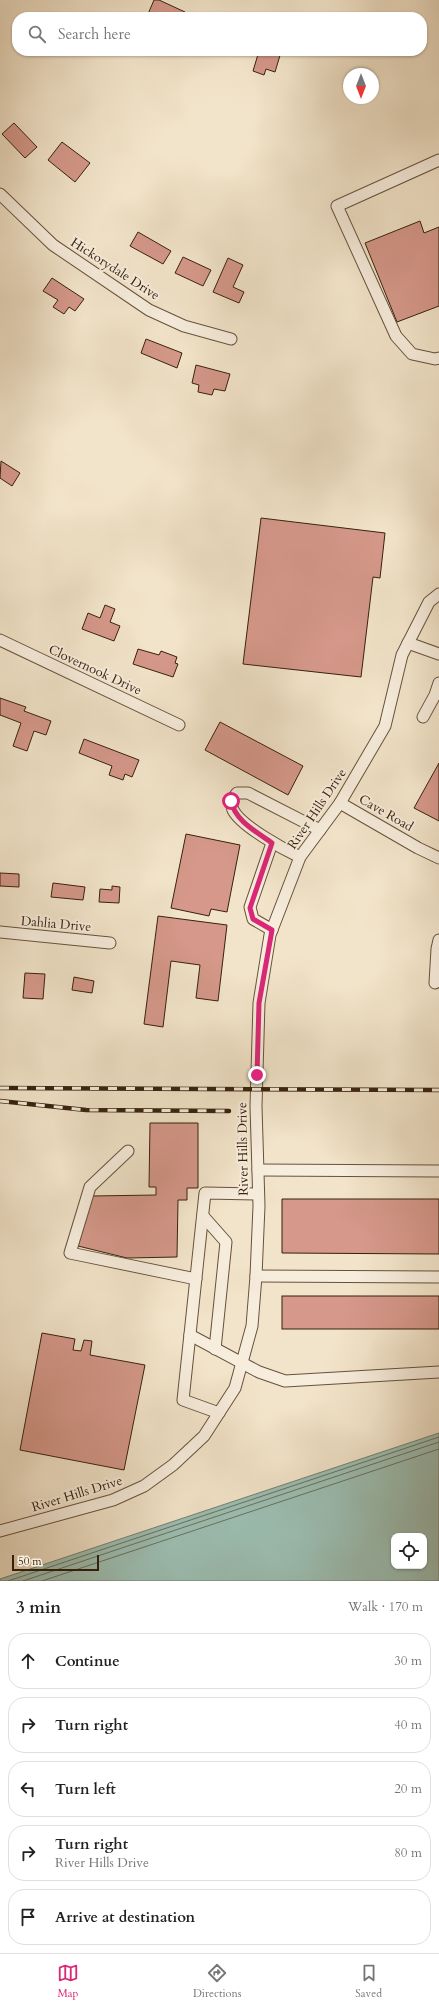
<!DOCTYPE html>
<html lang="en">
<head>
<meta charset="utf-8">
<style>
  body { margin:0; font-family:Cardo,serif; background:#f2f2f2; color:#222 }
  .controls { position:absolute; right:12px; bottom:12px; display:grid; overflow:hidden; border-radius:8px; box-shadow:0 1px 3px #0004 }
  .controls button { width:36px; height:36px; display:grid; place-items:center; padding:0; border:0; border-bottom:1px solid #e0e0e0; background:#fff; color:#222; font:20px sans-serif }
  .compass { position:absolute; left:343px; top:68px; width:36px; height:36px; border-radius:50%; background:#fff; box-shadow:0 1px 3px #0004; rotate:180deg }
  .scale { position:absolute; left:12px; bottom:10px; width:87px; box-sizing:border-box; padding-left:4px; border:2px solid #37210d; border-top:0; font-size:11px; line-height:14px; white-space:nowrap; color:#37210d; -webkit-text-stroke:3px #f7eddd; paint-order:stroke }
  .stop { position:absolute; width:12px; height:12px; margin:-9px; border:3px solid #db2777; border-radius:50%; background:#fff }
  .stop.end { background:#db2777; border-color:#fff; box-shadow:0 1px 4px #0008 }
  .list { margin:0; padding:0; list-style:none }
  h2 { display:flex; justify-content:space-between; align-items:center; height:52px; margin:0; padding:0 16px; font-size:17px }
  h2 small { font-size:13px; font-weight:400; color:#767676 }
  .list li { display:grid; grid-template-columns:26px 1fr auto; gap:12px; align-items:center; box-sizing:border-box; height:56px; margin:0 8px 8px; padding:0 8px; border:1px solid #e0e0e0; border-radius:16px }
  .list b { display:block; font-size:15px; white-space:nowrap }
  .list p { margin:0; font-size:13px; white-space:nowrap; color:#767676 }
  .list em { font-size:13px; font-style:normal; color:#767676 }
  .icon { flex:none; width:22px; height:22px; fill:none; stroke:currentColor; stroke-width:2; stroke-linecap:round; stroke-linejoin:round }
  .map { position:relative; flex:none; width:439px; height:1581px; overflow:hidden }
  .search { position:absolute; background:#fff; box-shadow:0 1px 3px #0004; left:12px; right:12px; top:12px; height:44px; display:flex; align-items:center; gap:10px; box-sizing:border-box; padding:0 14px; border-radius:16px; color:#767676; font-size:15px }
  .sheet { height:372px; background:#fff }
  nav { display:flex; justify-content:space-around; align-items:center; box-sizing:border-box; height:56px; border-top:1px solid #e0e0e0; background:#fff; font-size:11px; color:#767676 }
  nav a { display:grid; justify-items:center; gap:2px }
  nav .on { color:#db2777 }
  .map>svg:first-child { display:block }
  .water { fill:#9cbfb3; stroke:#748071; fill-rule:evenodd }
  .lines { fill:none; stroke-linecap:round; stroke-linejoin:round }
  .shore { stroke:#6a7060; stroke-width:1 }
  .building { fill:#d5988a; stroke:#37210d }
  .minor-casing { stroke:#66523c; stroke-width:13 }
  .minor { stroke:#f7eddd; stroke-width:11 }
  .rail-casing { stroke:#37210d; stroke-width:4.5 }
  .rail { stroke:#f7eddd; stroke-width:3; stroke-dasharray:9; stroke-linecap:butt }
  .route { stroke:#db2777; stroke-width:5 }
  .labels { text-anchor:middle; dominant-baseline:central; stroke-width:4; stroke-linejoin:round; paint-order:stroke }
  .street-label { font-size:13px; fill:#37210d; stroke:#f7eddd }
</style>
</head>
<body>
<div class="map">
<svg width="439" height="1581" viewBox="0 0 439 1581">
  <rect width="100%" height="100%" fill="#f2e4ca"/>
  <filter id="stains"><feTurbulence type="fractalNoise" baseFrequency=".005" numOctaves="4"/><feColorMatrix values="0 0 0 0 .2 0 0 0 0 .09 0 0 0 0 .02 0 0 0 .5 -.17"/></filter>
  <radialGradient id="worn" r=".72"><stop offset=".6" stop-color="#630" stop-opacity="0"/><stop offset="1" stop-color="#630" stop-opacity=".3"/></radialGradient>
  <!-- water -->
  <path class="water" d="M 439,1433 L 439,1581 L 0,1581 L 0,1579 ZM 394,1536 L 424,1536 L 424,1566 L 394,1566 Z"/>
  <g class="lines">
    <!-- shore -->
    <g class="shore">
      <polyline points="8,1581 439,1437"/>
      <polyline points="23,1581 439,1442"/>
      <polyline points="42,1581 439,1449"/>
    </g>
  </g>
  <!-- building -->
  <g class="building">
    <polygon points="154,0 159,0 185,12 183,17 154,17 148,14"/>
    <polygon points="259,51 281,52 275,72 266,69 264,75 253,71"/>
    <polygon points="14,123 37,147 25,158 2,134"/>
    <polygon points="62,142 90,163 75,182 48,160"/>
    <polygon points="420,221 424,233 439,227 439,306 397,322 365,243"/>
    <polygon points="138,232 171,251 163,264 130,246"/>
    <polygon points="183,257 211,270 203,286 175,273"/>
    <polygon points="228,258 243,265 233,287 244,292 239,303 213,292"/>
    <polygon points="52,278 84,299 75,311 69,307 64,314 53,307 58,300 43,291"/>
    <polygon points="146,339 182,353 177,368 141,353"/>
    <polygon points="196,365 230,374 225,391 214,389 212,395 198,392 199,385 192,383"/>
    <polygon points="1,461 20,473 12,486 0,478"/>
    <polygon points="261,518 385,533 380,578 373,577 361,677 243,664"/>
    <polygon points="105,605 115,609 110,622 120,626 114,641 82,629 88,613 100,618"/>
    <polygon points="138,649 159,655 161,651 177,657 175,663 178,664 173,677 133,664"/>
    <polygon points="0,698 26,707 24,711 51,721 46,735 34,731 27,751 13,746 21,723 0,715"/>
    <polygon points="220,722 303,766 288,795 205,750"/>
    <polygon points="84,739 139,760 132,777 125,774 123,780 109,775 112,766 79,753"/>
    <polygon points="439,763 439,821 414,808"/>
    <polygon points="186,834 240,845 227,912 211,909 209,916 171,908"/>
    <polygon points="0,873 19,874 19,887 0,886"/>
    <polygon points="53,883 85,887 83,900 51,897"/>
    <polygon points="112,886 120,887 119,903 99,902 100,889 112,890"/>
    <polygon points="158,916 227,925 218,1001 196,998 200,965 171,961 163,1027 144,1024"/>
    <polygon points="25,973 45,974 43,999 23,998"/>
    <polygon points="74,977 94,981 92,993 72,990"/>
    <polygon points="150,1123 198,1123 198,1188 187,1188 187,1200 178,1200 177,1257 127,1258 78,1246 92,1196 156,1195 156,1187 149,1187"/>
    <polygon points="282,1199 439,1199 439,1254 282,1253"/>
    <rect x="282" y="1296" width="157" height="33"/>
    <polygon points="42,1333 75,1339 73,1350 81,1351 84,1340 92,1341 90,1355 145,1365 124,1470 20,1450"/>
  </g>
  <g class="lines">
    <defs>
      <g id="minor">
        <polyline points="439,160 337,206 396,336 412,354 435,359 439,358"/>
        <polyline points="0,194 53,245 149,310 184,326 231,339"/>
        <polyline points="0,640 179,725"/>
        <polyline points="408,643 439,654"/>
        <polyline points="423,717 435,695 439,683"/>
        <polyline points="340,803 418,848 439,858"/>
        <path d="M 300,857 C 283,849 241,826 233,810 C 232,808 232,804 231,801 L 237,793 L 248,793 L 320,830"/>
        <polyline points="272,930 253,919 250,907 272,843"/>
        <polyline points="0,932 110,943"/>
        <polyline points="435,983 437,949 439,940"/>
        <polyline points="128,1151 90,1187 70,1253 196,1279"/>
        <polyline points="258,1170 439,1171"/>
        <polyline points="203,1216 226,1242 215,1349"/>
        <polyline points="256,1276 439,1277"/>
        <polyline points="190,1335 259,1372 285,1381 439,1372"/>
        <polyline points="219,1413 183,1400 205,1193 257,1194"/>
        <polyline points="0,1531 113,1500 144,1486 173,1465 204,1436 235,1388 252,1326 256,1276 259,1206 256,1106 259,1003 270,935 300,857 340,803 385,726 402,655 429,602 439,594"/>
      </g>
    </defs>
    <!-- minor casing -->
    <use href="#minor" class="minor-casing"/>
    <!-- minor -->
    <use href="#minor" class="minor"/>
    <defs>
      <g id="rail">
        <polyline points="0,1088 439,1090"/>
        <polyline points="0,1101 86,1110 229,1111"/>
      </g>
    </defs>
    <!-- rail casing -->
    <use href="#rail" class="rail-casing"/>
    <!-- rail -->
    <use href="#rail" class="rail"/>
  </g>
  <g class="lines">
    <!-- route -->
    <path class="route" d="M 231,801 C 235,821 257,832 272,843 L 250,908 L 253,919 L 272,930 L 259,1003 L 257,1075"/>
  </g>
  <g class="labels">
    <!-- street labels -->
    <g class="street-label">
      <text transform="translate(115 269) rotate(33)">Hickorydale Drive</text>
      <text transform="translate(95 670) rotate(25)">Clovernook Drive</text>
      <text transform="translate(317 809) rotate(-56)">River Hills Drive</text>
      <text transform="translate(386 813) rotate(30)">Cave Road</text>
      <text transform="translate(56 924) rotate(5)">Dahlia Drive</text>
      <text transform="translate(243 1149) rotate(-91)">River Hills Drive</text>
      <text transform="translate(77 1494) rotate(-17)">River Hills Drive</text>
    </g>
  </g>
  <rect width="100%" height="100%" filter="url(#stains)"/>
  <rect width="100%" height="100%" fill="url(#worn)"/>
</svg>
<div class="controls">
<button><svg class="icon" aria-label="locate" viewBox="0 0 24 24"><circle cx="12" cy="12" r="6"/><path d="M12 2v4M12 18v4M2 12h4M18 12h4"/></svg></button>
</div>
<svg class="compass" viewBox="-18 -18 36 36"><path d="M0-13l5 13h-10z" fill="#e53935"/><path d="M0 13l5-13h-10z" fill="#767676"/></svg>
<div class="scale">50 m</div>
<div class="stop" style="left:231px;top:801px"></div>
<div class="stop end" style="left:257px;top:1075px"></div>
<div class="search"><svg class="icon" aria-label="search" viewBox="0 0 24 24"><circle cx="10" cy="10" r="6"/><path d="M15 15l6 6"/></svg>Search here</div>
</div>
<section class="sheet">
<h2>3 min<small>Walk · 170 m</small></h2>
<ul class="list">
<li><svg class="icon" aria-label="ahead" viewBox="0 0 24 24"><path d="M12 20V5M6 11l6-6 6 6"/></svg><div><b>Continue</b></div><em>30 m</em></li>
<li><svg class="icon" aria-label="right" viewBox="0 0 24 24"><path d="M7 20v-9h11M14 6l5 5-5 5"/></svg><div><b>Turn right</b></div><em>40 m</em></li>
<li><svg class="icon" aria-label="left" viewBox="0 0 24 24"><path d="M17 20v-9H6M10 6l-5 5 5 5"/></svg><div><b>Turn left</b></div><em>20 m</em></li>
<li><svg class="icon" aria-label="right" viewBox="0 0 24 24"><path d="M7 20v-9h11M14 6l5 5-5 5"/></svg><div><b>Turn right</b><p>River Hills Drive</p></div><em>80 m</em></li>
<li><svg class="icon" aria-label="arrive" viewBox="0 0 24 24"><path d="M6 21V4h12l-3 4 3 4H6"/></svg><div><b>Arrive at destination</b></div></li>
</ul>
</section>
<nav>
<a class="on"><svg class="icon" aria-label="map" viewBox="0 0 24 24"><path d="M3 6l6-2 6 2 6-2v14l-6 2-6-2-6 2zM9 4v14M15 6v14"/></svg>Map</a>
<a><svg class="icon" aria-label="directions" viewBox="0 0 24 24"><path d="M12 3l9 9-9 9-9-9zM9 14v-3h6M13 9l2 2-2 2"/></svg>Directions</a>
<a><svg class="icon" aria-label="saved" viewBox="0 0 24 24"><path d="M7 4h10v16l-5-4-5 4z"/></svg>Saved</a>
</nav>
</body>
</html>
